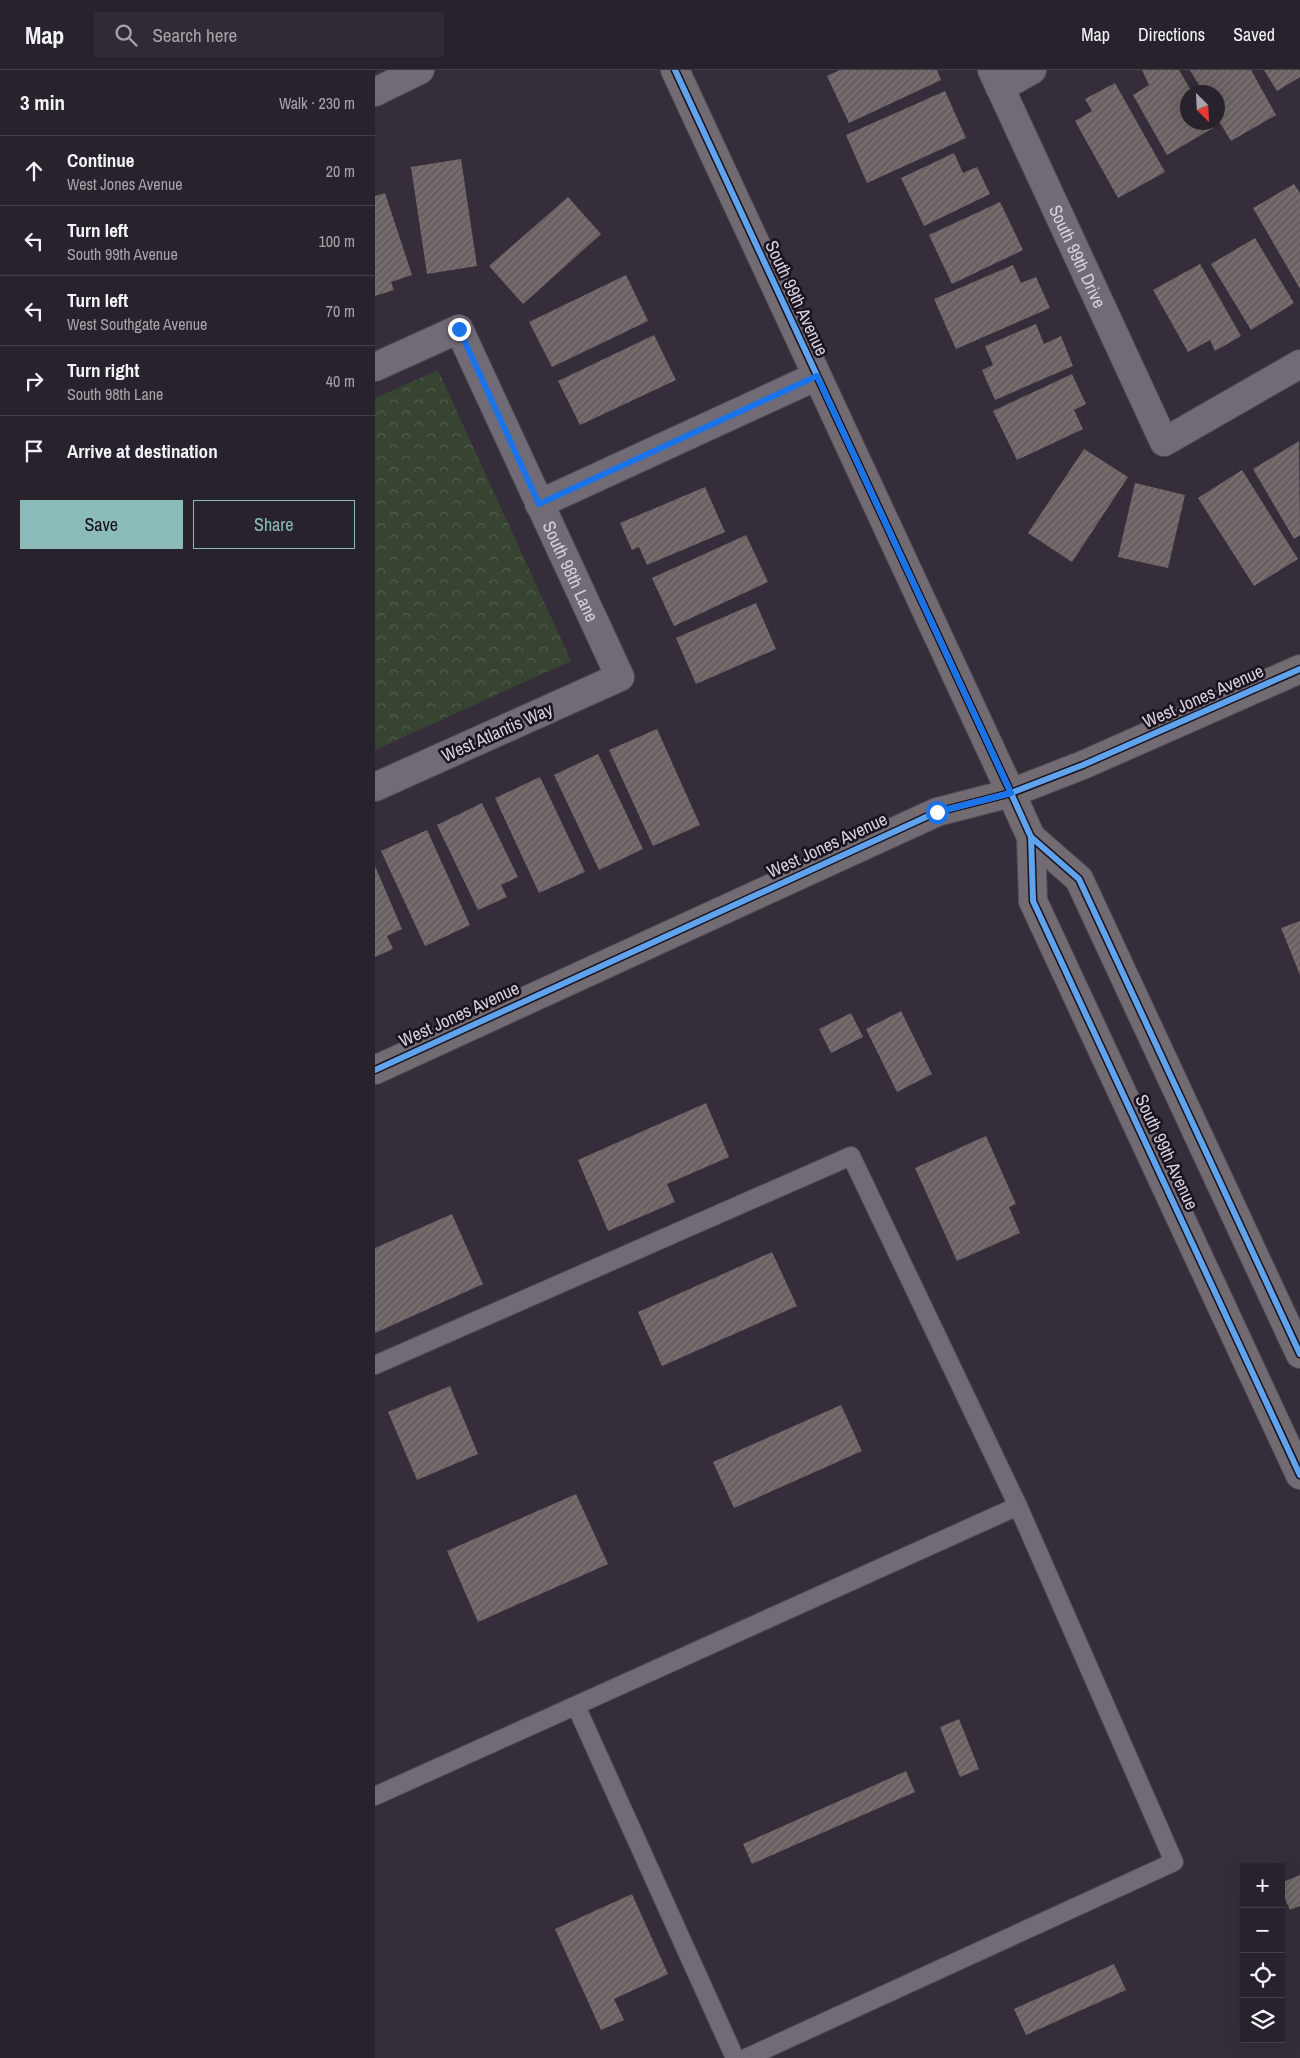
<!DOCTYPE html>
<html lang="en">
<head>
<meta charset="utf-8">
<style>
  body { margin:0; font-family:"Archivo Narrow",sans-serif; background:#302a34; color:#f1f3f6 }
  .controls { position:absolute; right:15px; bottom:15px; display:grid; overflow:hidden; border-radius:0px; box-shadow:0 5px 20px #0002 }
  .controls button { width:45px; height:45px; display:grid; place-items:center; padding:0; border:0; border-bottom:1px solid #443f48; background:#28222c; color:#f1f3f6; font:25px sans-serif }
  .compass { position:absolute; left:805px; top:15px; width:45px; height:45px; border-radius:50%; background:#28222c; box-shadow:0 5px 20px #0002; rotate:156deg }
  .stop { position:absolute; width:15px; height:15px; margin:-11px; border:4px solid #1a73e8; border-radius:50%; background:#fff }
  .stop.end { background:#1a73e8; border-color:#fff; box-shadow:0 1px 5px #0008 }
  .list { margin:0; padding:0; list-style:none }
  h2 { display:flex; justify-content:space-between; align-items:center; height:65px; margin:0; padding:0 20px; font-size:21px }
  h2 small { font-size:16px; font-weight:400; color:#a5a4a9 }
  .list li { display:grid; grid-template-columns:32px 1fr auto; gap:15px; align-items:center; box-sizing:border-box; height:70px; padding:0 20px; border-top:1px solid #443f48 }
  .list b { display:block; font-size:19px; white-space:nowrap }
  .list p { margin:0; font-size:16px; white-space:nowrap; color:#a5a4a9 }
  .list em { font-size:16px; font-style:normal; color:#a5a4a9 }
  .actions { display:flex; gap:10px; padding:15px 20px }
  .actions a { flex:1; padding:11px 0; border:1px solid #8bbbb9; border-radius:0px; text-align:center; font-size:18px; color:#8bbbb9 }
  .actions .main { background:#8bbbb9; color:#111 }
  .icon { flex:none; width:28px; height:28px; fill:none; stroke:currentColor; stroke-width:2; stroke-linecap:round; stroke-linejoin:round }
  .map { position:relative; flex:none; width:925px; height:1988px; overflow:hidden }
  header { display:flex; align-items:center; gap:30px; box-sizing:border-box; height:70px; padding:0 25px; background:#28222c; border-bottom:1px solid #443f48 }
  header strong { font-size:24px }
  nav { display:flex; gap:28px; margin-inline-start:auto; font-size:18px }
  .search { width:350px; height:45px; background:#302a34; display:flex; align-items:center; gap:12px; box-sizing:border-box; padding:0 18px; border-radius:0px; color:#a5a4a9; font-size:19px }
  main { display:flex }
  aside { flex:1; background:#28222c }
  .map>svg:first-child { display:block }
  .forest { fill:url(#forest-crowns) }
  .building { fill:url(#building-hatch) }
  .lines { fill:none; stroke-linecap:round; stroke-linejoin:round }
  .lane-casing { stroke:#514b56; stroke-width:20 }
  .street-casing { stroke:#514b56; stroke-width:30 }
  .secondary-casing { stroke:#514b56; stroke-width:30 }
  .lane { stroke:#716b76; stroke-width:18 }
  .street { stroke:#716b76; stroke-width:28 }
  .secondary { stroke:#726b71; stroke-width:28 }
  .cycleway-casing { stroke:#1a131f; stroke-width:9 }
  .cycleway { stroke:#60a3ed; stroke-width:6 }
  .route { stroke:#1a73e8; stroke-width:6 }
  .labels { text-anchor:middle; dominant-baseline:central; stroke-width:5; stroke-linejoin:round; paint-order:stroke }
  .street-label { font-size:18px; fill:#d8cfdf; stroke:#1a131f }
</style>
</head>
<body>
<header>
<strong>Map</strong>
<div class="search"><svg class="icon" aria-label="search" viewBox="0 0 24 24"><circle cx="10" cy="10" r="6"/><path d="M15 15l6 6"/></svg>Search here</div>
<nav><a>Map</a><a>Directions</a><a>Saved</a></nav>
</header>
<main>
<aside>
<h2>3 min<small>Walk · 230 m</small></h2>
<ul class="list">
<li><svg class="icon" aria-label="ahead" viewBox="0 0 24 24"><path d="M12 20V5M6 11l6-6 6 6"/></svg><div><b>Continue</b><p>West Jones Avenue</p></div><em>20 m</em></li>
<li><svg class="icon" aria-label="left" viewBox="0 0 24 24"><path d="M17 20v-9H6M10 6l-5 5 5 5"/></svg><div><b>Turn left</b><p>South 99th Avenue</p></div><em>100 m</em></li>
<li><svg class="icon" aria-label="left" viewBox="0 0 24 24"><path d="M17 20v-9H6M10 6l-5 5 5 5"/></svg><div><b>Turn left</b><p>West Southgate Avenue</p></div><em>70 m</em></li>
<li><svg class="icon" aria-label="right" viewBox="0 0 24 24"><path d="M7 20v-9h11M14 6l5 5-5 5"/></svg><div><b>Turn right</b><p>South 98th Lane</p></div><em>40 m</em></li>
<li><svg class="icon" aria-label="arrive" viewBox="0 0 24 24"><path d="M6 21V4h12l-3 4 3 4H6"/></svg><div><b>Arrive at destination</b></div></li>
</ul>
<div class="actions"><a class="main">Save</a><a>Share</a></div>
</aside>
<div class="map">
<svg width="925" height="1988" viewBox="0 0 925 1988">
  <defs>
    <pattern id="forest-crowns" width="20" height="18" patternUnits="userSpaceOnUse" patternTransform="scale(1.25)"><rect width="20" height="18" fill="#364431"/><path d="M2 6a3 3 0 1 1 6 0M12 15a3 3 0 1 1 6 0" fill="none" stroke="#525e4e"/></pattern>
    <pattern id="building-hatch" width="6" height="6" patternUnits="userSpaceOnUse" patternTransform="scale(1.25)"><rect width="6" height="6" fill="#6a6262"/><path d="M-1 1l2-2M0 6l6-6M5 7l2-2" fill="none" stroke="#7f7778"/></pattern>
  </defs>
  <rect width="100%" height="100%" fill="#352d3a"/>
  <!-- forest -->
  <polygon class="forest" points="63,300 196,591 0,680 0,328"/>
  <!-- building -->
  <g class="building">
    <polygon points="465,0 562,0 566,10 474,53 452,6"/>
    <polygon points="804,0 817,22 812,22 812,52 834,52 838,58 792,85 758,25 774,15 767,0"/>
    <polygon points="815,0 876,0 901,45 856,71 842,48 842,22 828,22"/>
    <polygon points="889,0 925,0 925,7 902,21"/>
    <polygon points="740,13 790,102 743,128 700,51 717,41 710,29"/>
    <polygon points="570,21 591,68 492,113 471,65"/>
    <polygon points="579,83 588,103 602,97 615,124 549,156 526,108"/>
    <polygon points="86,89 102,196 52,204 36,97"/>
    <polygon points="919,114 925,123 925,219 878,138"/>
    <polygon points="10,123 37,205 16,212 19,220 0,226 0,126"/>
    <polygon points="193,127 226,164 148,234 114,196"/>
    <polygon points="625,132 648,180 577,214 554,165"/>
    <polygon points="880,168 919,233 876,260 836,194"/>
    <polygon points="825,194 866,266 840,281 835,270 813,282 778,220"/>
    <polygon points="638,195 646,213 661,207 675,238 581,279 559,229"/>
    <polygon points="251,205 273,251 177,297 154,252"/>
    <polygon points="661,254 669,274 686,266 698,296 620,330 607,300 618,295 610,276"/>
    <polygon points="279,265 301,310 205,355 183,311"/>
    <polygon points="697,304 711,334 699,340 708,359 642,390 618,341"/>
    <polygon points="924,371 925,465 919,469 878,399"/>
    <polygon points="709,379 753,407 697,492 653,463"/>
    <polygon points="867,400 923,489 879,516 823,428"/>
    <polygon points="760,413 810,425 793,498 743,487"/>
    <polygon points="330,417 350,462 272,495 264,477 257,480 245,453"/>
    <polygon points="371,465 393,512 299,556 277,508"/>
    <polygon points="381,533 401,579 321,614 301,568"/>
    <polygon points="282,659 325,755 278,776 234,680"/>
    <polygon points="223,684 268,779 224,800 179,705"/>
    <polygon points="165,707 210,802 164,823 120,728"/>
    <polygon points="107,733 143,807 126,815 132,827 103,840 62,755"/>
    <polygon points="52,760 95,855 50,876 6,781"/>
    <polygon points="0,796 27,859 12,866 18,879 0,887"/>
    <polygon points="925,851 925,905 906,858"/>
    <polygon points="526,941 557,1004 522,1022 491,959"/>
    <polygon points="476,943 488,967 456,983 444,959"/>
    <polygon points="331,1033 354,1087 292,1114 300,1132 233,1161 203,1090"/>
    <polygon points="611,1066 641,1134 634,1137 645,1163 582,1191 540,1098"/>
    <polygon points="77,1144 108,1214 0,1263 0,1178"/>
    <polygon points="397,1182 422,1236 287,1296 263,1242"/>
    <polygon points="75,1316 103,1384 42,1410 13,1342"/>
    <polygon points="466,1335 487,1381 359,1438 338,1392"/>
    <polygon points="201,1424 233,1494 103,1552 72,1481"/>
    <polygon points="584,1649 604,1699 585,1707 565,1657"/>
    <polygon points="531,1701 540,1722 377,1794 368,1774"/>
    <polygon points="925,1805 925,1836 915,1840 906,1820 906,1813"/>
    <polygon points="257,1824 293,1904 239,1929 249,1950 226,1960 180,1859"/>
    <polygon points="739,1894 751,1920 651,1965 639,1939"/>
  </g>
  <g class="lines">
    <defs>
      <g id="lane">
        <polyline points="0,1295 476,1086 643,1436 799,1792 371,1988"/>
        <polyline points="201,1636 360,1988"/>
        <polyline points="0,1726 643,1436"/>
      </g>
      <g id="street">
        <path id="s1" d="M 617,0 L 789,372 L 925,294"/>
        <polyline points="625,18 657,0"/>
        <polyline points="0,22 45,0"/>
        <path id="s2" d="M 0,297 L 84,259 L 245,607 L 0,717"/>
        <polyline points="164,434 442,306"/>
      </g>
      <g id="secondary">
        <polyline points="300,0 636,723 656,767 658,831 925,1405"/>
        <polyline points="656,767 704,809 925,1284"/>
        <polyline points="0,1000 562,742 636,723 708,695 925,599"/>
      </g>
    </defs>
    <!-- lane casing -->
    <use href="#lane" class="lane-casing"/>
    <!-- street casing -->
    <use href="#street" class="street-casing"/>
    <!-- secondary casing -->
    <use href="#secondary" class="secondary-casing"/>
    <!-- lane -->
    <use href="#lane" class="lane"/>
    <!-- street -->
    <use href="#street" class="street"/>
    <!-- secondary -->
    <use href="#secondary" class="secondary"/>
    <defs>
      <g id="cycleway">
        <polyline points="300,0 636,723 656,767 658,831 925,1405"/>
        <polyline points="656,767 704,809 925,1284"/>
        <polyline points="0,1000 562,742 636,723 708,695 925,599"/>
      </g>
    </defs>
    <!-- cycleway casing -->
    <use href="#cycleway" class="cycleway-casing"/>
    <!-- cycleway -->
    <use href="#cycleway" class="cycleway"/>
  </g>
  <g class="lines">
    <!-- route -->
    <polyline class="route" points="84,259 164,434 442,306 636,723 562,742"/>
  </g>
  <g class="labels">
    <!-- street labels -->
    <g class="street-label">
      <text stroke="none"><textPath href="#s1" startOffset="205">South 99th Drive</textPath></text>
      <text transform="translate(422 228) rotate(65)">South 99th Avenue</text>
      <text stroke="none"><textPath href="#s2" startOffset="359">South 98th Lane</textPath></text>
      <text transform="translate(828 626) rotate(-24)">West Jones Avenue</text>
      <text transform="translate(122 662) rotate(-24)">West Atlantis Way</text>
      <text transform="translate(452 775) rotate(-25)">West Jones Avenue</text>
      <text transform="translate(84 944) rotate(-25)">West Jones Avenue</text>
      <text transform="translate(792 1082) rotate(65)">South 99th Avenue</text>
    </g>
  </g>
</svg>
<div class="controls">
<button>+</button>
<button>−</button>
<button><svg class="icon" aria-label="locate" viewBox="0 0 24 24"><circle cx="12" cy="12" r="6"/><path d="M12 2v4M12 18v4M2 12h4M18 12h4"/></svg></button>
<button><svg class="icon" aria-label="layers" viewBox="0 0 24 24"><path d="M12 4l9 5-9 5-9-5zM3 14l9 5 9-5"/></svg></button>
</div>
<svg class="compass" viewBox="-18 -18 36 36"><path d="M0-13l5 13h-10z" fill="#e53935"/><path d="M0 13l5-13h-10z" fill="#a5a4a9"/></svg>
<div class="stop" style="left:562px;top:742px"></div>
<div class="stop end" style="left:84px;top:259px"></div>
</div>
</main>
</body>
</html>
